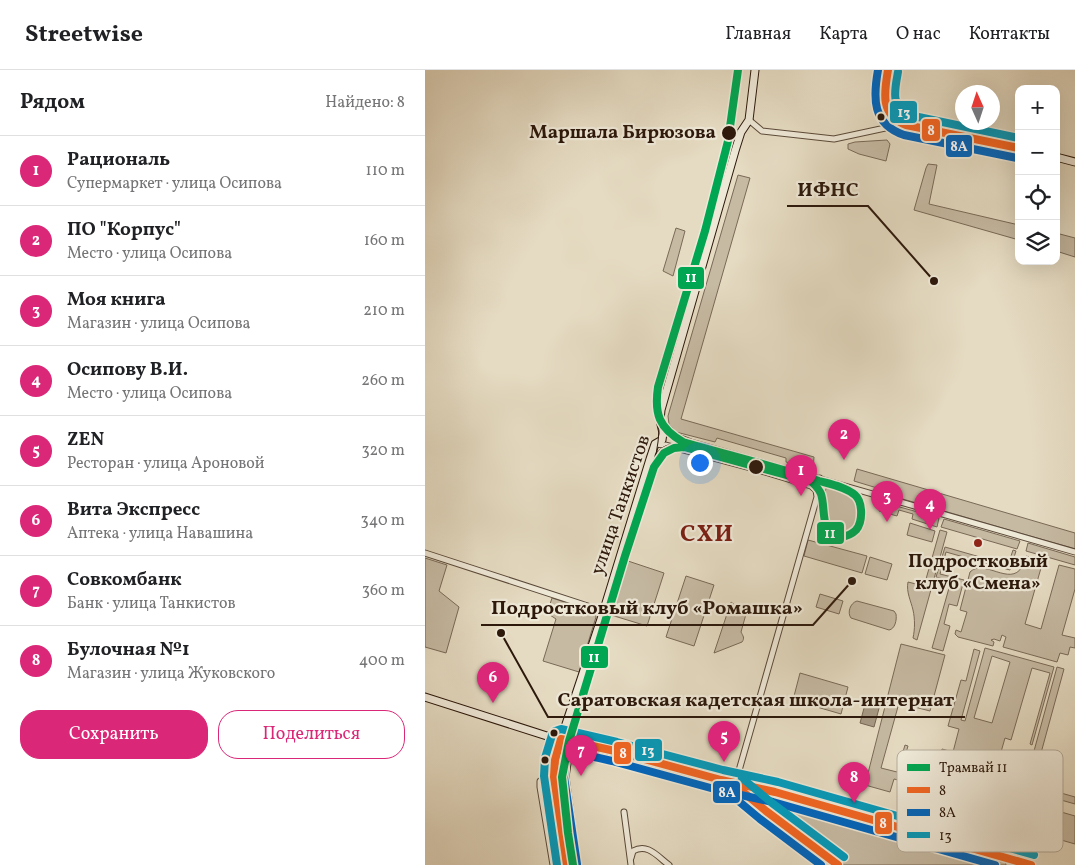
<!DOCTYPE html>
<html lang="ru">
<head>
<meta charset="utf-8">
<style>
  body { margin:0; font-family:Vollkorn,serif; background:#f6f6f6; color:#202124 }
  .controls { position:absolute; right:15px; top:15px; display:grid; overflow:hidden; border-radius:10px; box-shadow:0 5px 20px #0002 }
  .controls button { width:45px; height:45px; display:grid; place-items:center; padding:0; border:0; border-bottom:1px solid #e0e0e0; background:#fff; color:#202124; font:25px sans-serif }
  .compass { position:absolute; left:530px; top:15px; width:45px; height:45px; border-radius:50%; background:#fff; box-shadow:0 5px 20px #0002; rotate:357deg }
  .you { position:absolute; left:274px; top:392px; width:18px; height:18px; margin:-12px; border:4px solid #fff; border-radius:50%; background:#1a73e8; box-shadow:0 0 0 8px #1a73e833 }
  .badge { display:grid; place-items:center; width:32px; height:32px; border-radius:50%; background:#db2777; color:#fff; font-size:16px; font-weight:700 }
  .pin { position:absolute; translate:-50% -41px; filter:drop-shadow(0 1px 2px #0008) }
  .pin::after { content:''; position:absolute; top:26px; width:18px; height:15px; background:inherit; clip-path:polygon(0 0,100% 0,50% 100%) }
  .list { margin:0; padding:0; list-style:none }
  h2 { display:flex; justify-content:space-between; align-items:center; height:65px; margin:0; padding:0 20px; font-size:21px }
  h2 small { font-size:16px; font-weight:400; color:#757577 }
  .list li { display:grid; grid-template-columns:32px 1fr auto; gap:15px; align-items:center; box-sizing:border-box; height:70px; padding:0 20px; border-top:1px solid #e0e0e0 }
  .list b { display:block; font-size:19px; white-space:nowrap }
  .list p { margin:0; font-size:16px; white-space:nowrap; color:#757577 }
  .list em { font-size:16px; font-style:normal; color:#757577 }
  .actions { display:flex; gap:10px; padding:15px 20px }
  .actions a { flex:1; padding:11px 0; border:1px solid #db2777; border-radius:20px; text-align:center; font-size:18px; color:#db2777 }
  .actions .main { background:#db2777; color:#fff }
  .icon { flex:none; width:28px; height:28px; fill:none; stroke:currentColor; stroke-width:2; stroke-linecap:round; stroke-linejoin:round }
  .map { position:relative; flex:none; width:650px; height:795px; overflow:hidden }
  header { display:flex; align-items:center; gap:30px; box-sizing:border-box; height:70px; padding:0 25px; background:#fff; border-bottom:1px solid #e0e0e0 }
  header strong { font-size:24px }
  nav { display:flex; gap:28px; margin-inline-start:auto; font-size:18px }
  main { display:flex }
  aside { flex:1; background:#fff }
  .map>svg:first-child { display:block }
  .green { fill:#c6baa3; stroke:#796957; fill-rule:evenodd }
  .water { fill:#a69984; stroke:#756554 }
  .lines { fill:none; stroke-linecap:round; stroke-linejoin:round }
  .street-casing { stroke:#5a4939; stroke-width:7 }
  .secondary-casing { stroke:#2c180b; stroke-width:9 }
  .street { stroke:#eee8d7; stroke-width:5 }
  .secondary { stroke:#eee8d7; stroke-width:7 }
  .tram { stroke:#2c180b; stroke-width:1 }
  .bus-1-casing { stroke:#eee8d7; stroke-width:11 }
  .bus-2-casing { stroke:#eee8d7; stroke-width:11 }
  .bus-3-casing { stroke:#eee8d7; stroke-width:11 }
  .bus-1 { stroke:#f26522; stroke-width:8 }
  .bus-2 { stroke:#0065bd; stroke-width:8 }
  .bus-3 { stroke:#049aba; stroke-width:8 }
  .tram-1-casing { stroke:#eee8d7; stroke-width:11 }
  .tram-1 { stroke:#00a651; stroke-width:8 }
  .bus-dot { fill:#2c180b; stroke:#eee8d7; stroke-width:2 }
  .poi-dot { fill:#8f2418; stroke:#eee8d7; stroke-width:2 }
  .labels { text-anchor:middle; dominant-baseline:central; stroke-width:4.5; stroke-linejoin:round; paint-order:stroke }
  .stop-label { font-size:19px; font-weight:bold; fill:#2c180b; stroke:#eee8d7; text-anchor:end }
  .street-label { font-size:19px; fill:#2c180b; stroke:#eee8d7 }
  .poi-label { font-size:19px; font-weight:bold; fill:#2c180b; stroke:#eee8d7 }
  .district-label { font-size:24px; font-weight:bold; letter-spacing:1px; fill:#7a1f14; stroke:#eee8d7 }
  .key { fill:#eee8d7; stroke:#b4aa9a; stroke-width:1 }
  .key-label { font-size:14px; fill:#2c180b }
  .leader { fill:none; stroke:#2c180b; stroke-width:2 }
  .callout-dot { fill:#2c180b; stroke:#eee8d7; stroke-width:2 }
  .callout-label { font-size:20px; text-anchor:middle; font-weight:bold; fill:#2c180b; stroke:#eee8d7; stroke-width:4.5; stroke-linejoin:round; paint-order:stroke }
  .line-badge { stroke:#eee8d7; stroke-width:2 }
  .badge-label { font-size:14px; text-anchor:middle; font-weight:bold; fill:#fff }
</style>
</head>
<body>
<header>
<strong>Streetwise</strong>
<nav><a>Главная</a><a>Карта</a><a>О нас</a><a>Контакты</a></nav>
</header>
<main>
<aside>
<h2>Рядом<small>Найдено: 8</small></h2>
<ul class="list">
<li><span class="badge">1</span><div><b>Рациональ</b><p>Супермаркет · улица Осипова</p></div><em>110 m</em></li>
<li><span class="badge">2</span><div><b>ПО &quot;Корпус&quot;</b><p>Место · улица Осипова</p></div><em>160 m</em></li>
<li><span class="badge">3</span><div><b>Моя книга</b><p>Магазин · улица Осипова</p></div><em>210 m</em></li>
<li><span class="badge">4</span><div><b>Осипову В.И.</b><p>Место · улица Осипова</p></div><em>260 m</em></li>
<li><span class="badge">5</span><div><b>ZEN</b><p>Ресторан · улица Ароновой</p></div><em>320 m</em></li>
<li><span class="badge">6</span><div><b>Вита Экспресс</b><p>Аптека · улица Навашина</p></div><em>340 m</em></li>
<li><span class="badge">7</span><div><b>Совкомбанк</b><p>Банк · улица Танкистов</p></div><em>360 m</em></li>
<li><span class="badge">8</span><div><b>Булочная №1</b><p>Магазин · улица Жуковского</p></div><em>400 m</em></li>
</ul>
<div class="actions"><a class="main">Сохранить</a><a>Поделиться</a></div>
</aside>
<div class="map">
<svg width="650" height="795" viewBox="0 0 650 795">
  <rect width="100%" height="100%" fill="#e5dbc2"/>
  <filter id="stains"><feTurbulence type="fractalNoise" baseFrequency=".004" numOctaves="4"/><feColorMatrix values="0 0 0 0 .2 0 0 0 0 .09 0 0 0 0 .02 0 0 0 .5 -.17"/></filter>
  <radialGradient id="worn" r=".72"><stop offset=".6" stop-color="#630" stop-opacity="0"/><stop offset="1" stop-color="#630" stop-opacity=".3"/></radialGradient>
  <!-- green -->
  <g class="green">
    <polygon points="462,70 465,74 461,91 434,84 423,79 423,74 430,72"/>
    <polygon points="503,94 512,95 504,134 594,155 594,170 489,140 501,98"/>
    <polygon points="313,105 325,108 256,349 389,387 388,400 361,392 361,388 292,368 290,372 251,362 244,354 243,346"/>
    <polygon points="251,158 260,161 248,206 238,201"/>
    <polygon points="631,163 650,168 650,187 631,181"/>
    <polygon points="432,399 650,463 650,479 464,425 462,421 429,411"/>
    <path d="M 402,416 C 410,418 421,420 427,426 C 430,428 432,432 433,436 C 439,462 405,477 400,447 C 398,436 398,426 402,416 Z"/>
    <polygon points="457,432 514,448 512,457 487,449 488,444 474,440 472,446 454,441"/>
    <polygon points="519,449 595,471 592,479 516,457"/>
    <polygon points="485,453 510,461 507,472 482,465"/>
    <path d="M 515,460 L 522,462 L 492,570 L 488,568 C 490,559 490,549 488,540 C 486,531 481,522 483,512 L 499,516 Z"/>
    <polygon points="383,470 442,486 437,503 379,486"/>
    <polygon points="603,473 650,487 650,495 601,481"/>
    <polygon points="520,477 583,495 588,480 591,481 585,500 521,482 515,504 539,510 532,536 524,534 519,554 525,556 518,581 507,578 526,511 511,507"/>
    <path d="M 601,486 L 618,491 L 600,554 L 616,559 L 634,495 L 650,499 L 650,519 L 637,565 L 650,568 L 650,578 L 645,577 L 643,585 L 635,583 L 632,592 L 578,577 L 581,567 L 577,565 L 575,571 L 569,569 L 566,570 L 569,572 L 568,576 L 533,567 L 530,564 L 531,560 L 536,562 L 542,542 L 535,540 L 545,502 C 559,488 585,517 597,497 C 599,494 600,489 601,486 Z"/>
    <polygon points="445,487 467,494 462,510 440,504"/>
    <polygon points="0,488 22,495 14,521 34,537 21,583 0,577"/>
    <polygon points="203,491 239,503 222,556 186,545"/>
    <polygon points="261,506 289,515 269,576 241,567"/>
    <polygon points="395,524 418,531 414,544 391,537"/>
    <polygon points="127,528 167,541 170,542 171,547 154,602 118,591 131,549 122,543"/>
    <path d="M 432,531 L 469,541 L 471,544 C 472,550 470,559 464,560 L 426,548 C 422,543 425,533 432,531 Z"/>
    <path d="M 306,532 L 321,544 L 316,562 C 318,566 320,568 317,572 L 289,583 Z"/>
    <polygon points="476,574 520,585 505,641 474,633 456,698 472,702 480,675 483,676 473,710 469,709 465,722 440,715"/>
    <path d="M 560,578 L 629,597 L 607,675 L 605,674 L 625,603 L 607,598 L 586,670 L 580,668 L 572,696 L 591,702 L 590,706 L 516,684 L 517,679 L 528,682 L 534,659 L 523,656 L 536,610 L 541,611 L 549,579 L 555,581 L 536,650 L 540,651 ZM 567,586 L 585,592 L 567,653 L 549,648 Z"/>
    <polygon points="632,597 639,599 616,683 609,681"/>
    <polygon points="375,603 423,617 416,644 368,630"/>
    <polygon points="122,713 124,713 125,717 136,795 130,795 118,718 119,714"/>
    <polygon points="601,713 650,727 650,734 601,720 598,731 650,746 650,774 584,755 596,716"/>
    <polygon points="347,727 351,727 580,791 581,795 419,795 342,737 341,731"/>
  </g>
  <!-- water -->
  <polygon class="water" points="442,627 456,631 449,657 435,653"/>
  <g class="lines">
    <defs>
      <g id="street">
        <polyline points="324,50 337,61 409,69 465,57 471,51"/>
        <polyline points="238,363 245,364 266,372 650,482"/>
        <polyline points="230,374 240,375 330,399 386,416 391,420"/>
        <polyline points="0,483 178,541"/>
        <polyline points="309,714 313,704 392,427 391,420 395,408"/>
        <polyline points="199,742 206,795"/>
        <path d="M 206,788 L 208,781 C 223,773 232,786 244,795"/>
        <polyline points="128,795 115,717 115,711 122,708 140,707"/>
      </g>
      <g id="secondary">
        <path d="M 463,0 C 460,16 456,38 470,50 C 473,52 478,54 481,55 L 594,78"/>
        <polyline points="631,87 650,92"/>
        <polyline points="0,627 125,667 159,674 309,714 350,722 606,795"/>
        <polyline points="148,671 142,693 140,707 152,795"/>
        <polyline points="311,716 341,741 413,795"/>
        <path d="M 341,741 C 337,730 339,727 349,723"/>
        <polyline points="142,795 129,707 130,690 132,681 177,546 225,389 230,374 237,370 238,363 235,350 236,340 310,81 316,62 324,50 330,0"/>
      </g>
    </defs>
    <!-- street casing -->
    <use href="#street" class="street-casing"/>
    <!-- secondary casing -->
    <use href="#secondary" class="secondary-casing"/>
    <!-- street -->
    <use href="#street" class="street"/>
    <!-- secondary -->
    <use href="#secondary" class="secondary"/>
    <!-- tram -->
    <g class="tram">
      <path d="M 230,385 C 239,372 251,373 265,375"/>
      <polyline points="229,397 233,372 234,361 231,340"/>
    </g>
    <defs>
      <g id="bus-1">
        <path d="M 463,0 C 459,23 455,45 481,55 L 594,78"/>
        <polyline points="311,716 341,741 413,795"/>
        <polyline points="142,795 129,707 130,690 136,669 190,681 296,710 350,722 606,795"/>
      </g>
      <g id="bus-2">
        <path d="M 453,0 C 448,28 447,54 479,65 L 592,88"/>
        <polyline points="305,724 335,749 396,795"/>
        <polyline points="152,794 139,707 140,692 143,681 187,691 293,720 348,732 570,795"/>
      </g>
      <g id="bus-3">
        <path d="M 473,2 C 470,18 465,38 484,45 L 594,68"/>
        <polyline points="317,708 347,733 419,787"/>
        <polyline points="132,795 119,706 120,688 127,665 130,661 136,659 192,672 298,700 353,712 609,785"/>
      </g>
    </defs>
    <!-- bus-1 casing -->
    <use href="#bus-1" class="bus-1-casing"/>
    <!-- bus-2 casing -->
    <use href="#bus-2" class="bus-2-casing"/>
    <!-- bus-3 casing -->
    <use href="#bus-3" class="bus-3-casing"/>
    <!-- bus-1 -->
    <use href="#bus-1" class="bus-1"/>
    <!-- bus-2 -->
    <use href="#bus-2" class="bus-2"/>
    <!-- bus-3 -->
    <use href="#bus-3" class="bus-3"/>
    <defs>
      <path id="tram-1" d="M 148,795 L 143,763 L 137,707 L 144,671 L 200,486 L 229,397 L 239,383 L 249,378 L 259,377 L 387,412 C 391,416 394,419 396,424 C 401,438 394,468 417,467 C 422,466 427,464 431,460 C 438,452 438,432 430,425 C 421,417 405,414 394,411 C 349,396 303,385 258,372 C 234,358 229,344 233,317 L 280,161 L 303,71 L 313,0"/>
    </defs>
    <!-- tram-1 casing -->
    <use href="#tram-1" class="tram-1-casing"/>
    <!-- tram-1 -->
    <use href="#tram-1" class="tram-1"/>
  </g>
  <!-- markers -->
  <g class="bus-dot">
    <circle cx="456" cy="47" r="4.5"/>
    <circle cx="304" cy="63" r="8"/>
    <circle cx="331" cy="397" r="8"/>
    <circle cx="129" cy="663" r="4.5"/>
    <circle cx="120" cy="690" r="4.5"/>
  </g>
  <circle class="poi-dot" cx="553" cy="473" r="5"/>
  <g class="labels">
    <!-- stop labels -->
    <g class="stop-label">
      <text x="291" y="63">Маршала Бирюзова</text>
    </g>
    <!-- street labels -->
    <g class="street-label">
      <text transform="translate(196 435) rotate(-71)">улица Танкистов</text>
    </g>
    <!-- poi labels -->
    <g class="poi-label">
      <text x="553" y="492">Подростковый<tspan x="553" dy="22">клуб «Смена»</tspan></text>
    </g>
    <!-- district labels -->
    <g class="district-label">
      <text x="282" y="465">СХИ</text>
    </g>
  </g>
  <!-- legend -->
  <rect x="472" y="680" width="166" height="102" rx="8" class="key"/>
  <rect x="482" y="694" width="23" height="7" fill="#00a651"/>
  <rect x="482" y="717" width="23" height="6" fill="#f26522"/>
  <rect x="482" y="739" width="23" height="7" fill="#0065bd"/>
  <rect x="482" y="762" width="23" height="6" fill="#049aba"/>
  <g class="key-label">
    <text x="514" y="702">Трамвай 11</text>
    <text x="514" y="725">8</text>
    <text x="514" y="747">8А</text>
    <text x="514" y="770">13</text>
  </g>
  <!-- callouts -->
  <path class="leader" d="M509 211L443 136H362M427 511L388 555H56M76 563L123 647H540"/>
  <g class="callout-dot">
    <circle cx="509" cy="211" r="5"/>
    <circle cx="427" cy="511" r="5"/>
    <circle cx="76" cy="563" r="5"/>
  </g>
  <g class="callout-label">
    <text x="403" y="126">ИФНС</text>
    <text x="222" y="544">Подростковый клуб «Ромашка»</text>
    <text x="331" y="636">Саратовская кадетская школа-интернат</text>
  </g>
  <g class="line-badge">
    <rect x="464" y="30" width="29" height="24" rx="5" fill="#049aba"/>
    <rect x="496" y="48" width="20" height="24" rx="5" fill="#f26522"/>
    <rect x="520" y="64" width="28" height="24" rx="5" fill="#0065bd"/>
    <rect x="252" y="196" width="28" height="24" rx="5" fill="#00a651"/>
    <rect x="391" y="451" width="29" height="24" rx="5" fill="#00a651"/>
    <rect x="155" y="575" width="29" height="24" rx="5" fill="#00a651"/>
    <rect x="209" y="668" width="29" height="24" rx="5" fill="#049aba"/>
    <rect x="188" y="671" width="19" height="24" rx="5" fill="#f26522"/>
    <rect x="287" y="710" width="29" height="24" rx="5" fill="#0065bd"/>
    <rect x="449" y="741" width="19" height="24" rx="5" fill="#f26522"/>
  </g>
  <g class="badge-label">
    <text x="479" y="47">13</text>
    <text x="506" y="65">8</text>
    <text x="534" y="81">8А</text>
    <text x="266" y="212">11</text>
    <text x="405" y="468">11</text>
    <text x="169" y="592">11</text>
    <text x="223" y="685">13</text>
    <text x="198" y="688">8</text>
    <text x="302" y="727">8А</text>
    <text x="458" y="758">8</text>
  </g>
  <rect width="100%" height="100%" filter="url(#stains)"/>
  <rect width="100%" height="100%" fill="url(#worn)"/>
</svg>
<div class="controls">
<button>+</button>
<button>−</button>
<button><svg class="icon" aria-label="locate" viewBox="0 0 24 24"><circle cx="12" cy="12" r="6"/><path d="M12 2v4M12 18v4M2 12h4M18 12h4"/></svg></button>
<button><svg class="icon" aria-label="layers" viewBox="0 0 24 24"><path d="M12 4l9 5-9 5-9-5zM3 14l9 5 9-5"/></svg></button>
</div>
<svg class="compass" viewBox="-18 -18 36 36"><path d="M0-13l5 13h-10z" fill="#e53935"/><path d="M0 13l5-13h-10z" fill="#757577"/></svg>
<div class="you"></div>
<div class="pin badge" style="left:376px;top:426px">1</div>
<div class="pin badge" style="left:419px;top:390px">2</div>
<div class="pin badge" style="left:462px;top:452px">3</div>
<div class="pin badge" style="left:505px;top:460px">4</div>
<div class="pin badge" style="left:299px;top:692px">5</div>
<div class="pin badge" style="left:68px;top:633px">6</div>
<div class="pin badge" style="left:156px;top:706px">7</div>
<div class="pin badge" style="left:429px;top:733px">8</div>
</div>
</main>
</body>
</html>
